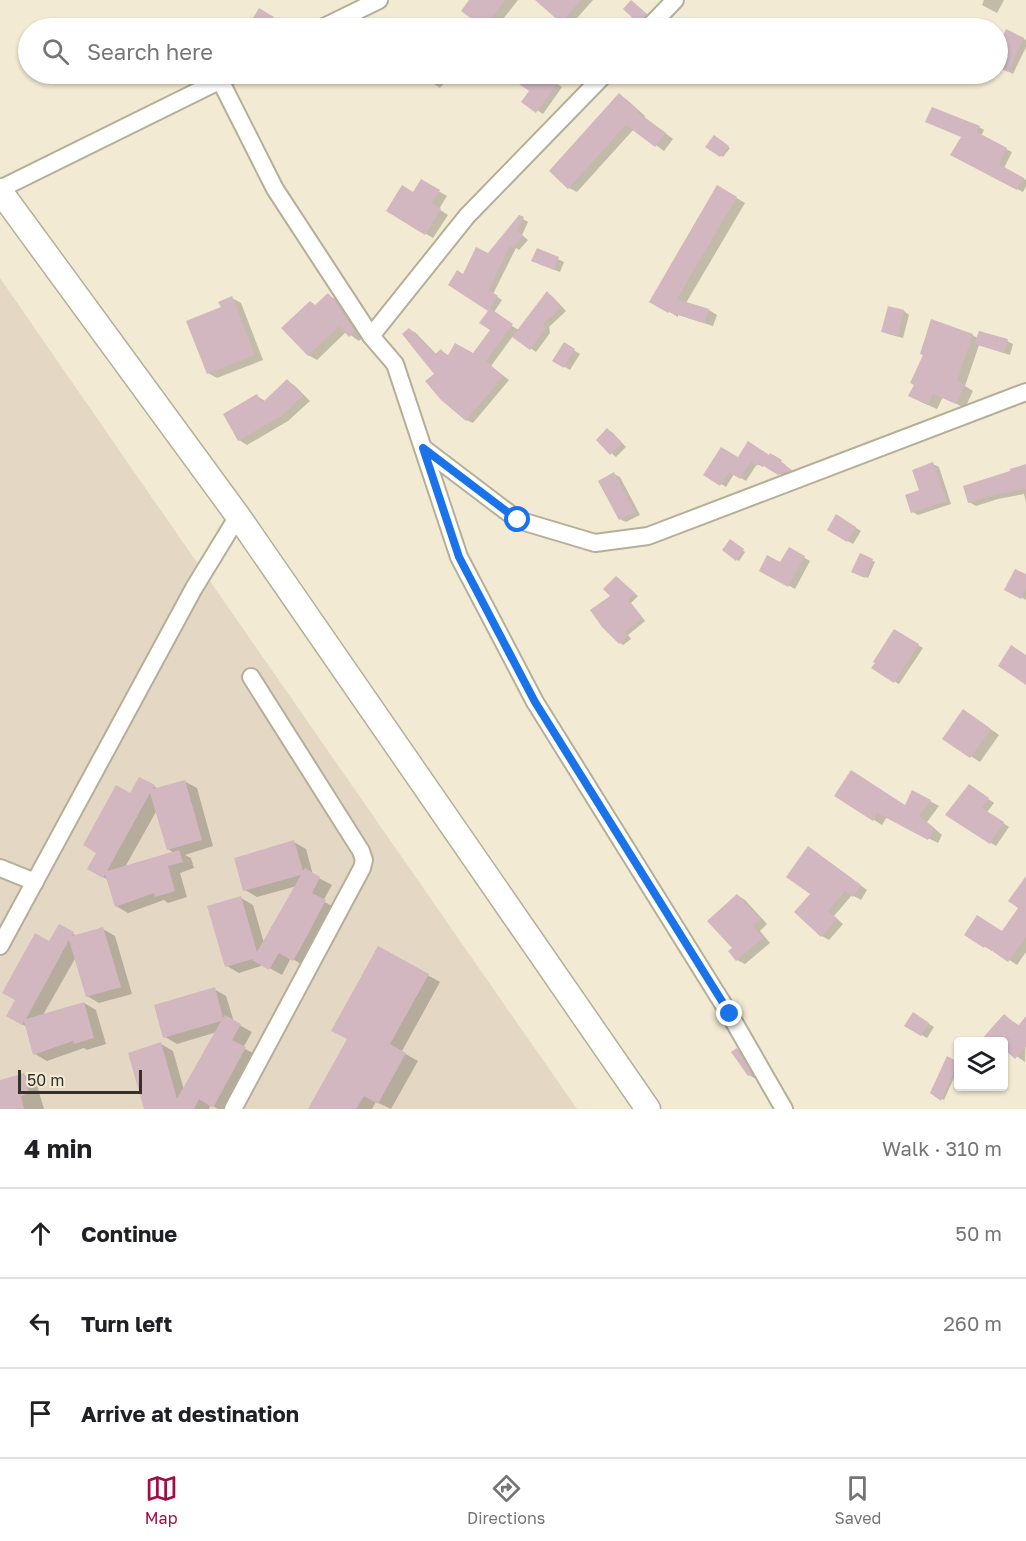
<!DOCTYPE html>
<html lang="en">
<head>
<meta charset="utf-8">
<style>
  body { margin:0; font-family:"Golos Text",sans-serif; background:#f2f2f2; color:#202124 }
  .controls { position:absolute; right:18px; bottom:18px; display:grid; overflow:hidden; border-radius:6px; box-shadow:0 2px 4px #0004 }
  .controls button { width:54px; height:54px; display:grid; place-items:center; padding:0; border:0; border-bottom:2px solid #e0e0e0; background:#fff; color:#202124; font:30px sans-serif }
  .scale { position:absolute; left:18px; bottom:15px; width:124px; box-sizing:border-box; padding-left:6px; border:3px solid #343128; border-top:0; font-size:16px; line-height:21px; white-space:nowrap; color:#343128; -webkit-text-stroke:4px #f2ead3; paint-order:stroke }
  .stop { position:absolute; width:18px; height:18px; margin:-14px; border:4px solid #1a73e8; border-radius:50%; background:#fff }
  .stop.end { background:#1a73e8; border-color:#fff; box-shadow:0 2px 6px #0008 }
  .list { margin:0; padding:0; list-style:none }
  h2 { display:flex; justify-content:space-between; align-items:center; height:78px; margin:0; padding:0 24px; font-size:26px }
  h2 small { font-size:20px; font-weight:400; color:#757577 }
  .list li { display:grid; grid-template-columns:39px 1fr auto; gap:18px; align-items:center; box-sizing:border-box; height:90px; padding:0 24px; border-top:2px solid #e0e0e0 }
  .list b { display:block; font-size:22px; white-space:nowrap }
  .list em { font-size:20px; font-style:normal; color:#757577 }
  .icon { flex:none; width:33px; height:33px; fill:none; stroke:currentColor; stroke-width:2; stroke-linecap:round; stroke-linejoin:round }
  .map { position:relative; flex:none; width:1026px; height:1109px; overflow:hidden }
  .search { position:absolute; background:#fff; box-shadow:0 2px 4px #0004; left:18px; right:18px; top:18px; height:66px; display:flex; align-items:center; gap:15px; box-sizing:border-box; padding:0 21px; border-radius:33px; color:#757577; font-size:22px }
  .sheet { height:348px; background:#fff }
  nav { display:flex; justify-content:space-around; align-items:center; box-sizing:border-box; height:84px; border-top:2px solid #e0e0e0; background:#fff; font-size:16px; color:#757577 }
  nav a { display:grid; justify-items:center; gap:3px }
  nav .on { color:#a40c43 }
  .map>svg:first-child { display:block }
  .education { fill:#e4d8c4 }
  .shadow { fill:#0003; fill-rule:evenodd }
  .building { fill:#d2b7c0 }
  .lines { fill:none; stroke-linecap:round; stroke-linejoin:round }
  .street-casing { stroke:#b6af98; stroke-width:20 }
  .secondary-casing { stroke:#b6af98; stroke-width:27 }
  .street { stroke:#fff; stroke-width:16 }
  .secondary { stroke:#fff; stroke-width:24 }
  .route { stroke:#1a73e8; stroke-width:8 }
</style>
</head>
<body>
<div class="map">
<svg width="1026" height="1109" viewBox="0 0 1026 1109">
  <rect width="100%" height="100%" fill="#f2ead3"/>
  <!-- education -->
  <polygon class="education" points="0,278 157,505 577,1109 0,1109"/>
  <!-- shadow -->
  <g class="shadow">
    <polygon points="471,0 518,0 496,28 485,27"/>
    <polygon points="537,0 593,0 570,26 562,22"/>
    <polygon points="984,0 1004,0 997,13 982,5"/>
    <polygon points="634,3 649,16 642,24 639,23"/>
    <polygon points="260,10 279,21 275,28 253,28 250,27"/>
    <polygon points="1007,31 1026,40 1026,47 1013,74 998,66 998,49"/>
    <polygon points="419,74 452,74 440,88"/>
    <polygon points="520,74 543,74 562,87 543,114 523,101 531,90 516,79"/>
    <polygon points="570,74 593,74 586,84"/>
    <polygon points="619,95 627,100 645,116 644,117 673,139 664,151 634,129 577,192 569,188 551,171"/>
    <polygon points="932,109 979,127 984,130 981,136 1012,152 1004,168 1026,180 1026,186 1023,192 953,154 962,137"/>
    <polygon points="714,137 730,148 723,157 708,147"/>
    <polygon points="421,181 447,196 439,209 448,215 433,238 388,211 414,194"/>
    <polygon points="718,187 745,203 686,303 709,310 717,315 713,326 678,315 678,317 651,301"/>
    <polygon points="520,217 528,222 522,235 528,240 519,250 516,248 493,294 502,300 494,312 505,322 519,330 547,293 552,296 566,311 549,327 550,333 536,352 513,336 491,366 509,380 473,423 466,420 436,374 409,329 416,333 437,355 442,351 449,356 473,355 492,330 491,310 463,276 489,255"/>
    <polygon points="538,250 564,262 560,272 539,264"/>
    <polygon points="328,295 337,300 345,309 363,337 359,341 346,332 317,360 308,355 316,306"/>
    <polygon points="232,298 241,303 263,360 217,378 208,373 223,308"/>
    <polygon points="889,308 904,311 909,315 903,338 888,334 883,331"/>
    <polygon points="972,335 978,338 1007,341 1013,344 1010,355 979,345 965,386 973,391 965,408 943,397 937,409 919,401 916,385"/>
    <polygon points="564,344 580,354 570,370 554,360"/>
    <polygon points="288,381 295,386 310,401 288,421 247,445 239,440 257,396 265,401"/>
    <polygon points="608,430 613,433 626,447 616,457 611,453"/>
    <polygon points="770,455 786,465 785,466 795,473 785,477 764,465 763,467 757,464 746,481 734,474 726,487 705,474 738,459 769,456"/>
    <polygon points="933,464 939,467 951,504 918,515 913,512 921,491"/>
    <polygon points="1026,466 1026,502 1024,494 998,499 976,506 969,502"/>
    <polygon points="614,474 620,477 640,515 626,522 620,519"/>
    <polygon points="837,516 861,531 853,544 829,530"/>
    <polygon points="730,541 745,552 739,561 724,550"/>
    <polygon points="790,549 810,561 795,589 761,570 781,565"/>
    <polygon points="860,555 875,562 868,578 853,571"/>
    <polygon points="1026,576 1026,600 1006,589"/>
    <polygon points="616,577 638,596 631,603 645,621 628,635 631,639 623,645 620,643 612,596"/>
    <polygon points="895,631 923,648 899,684 873,668"/>
    <polygon points="972,716 999,735 980,762 944,739"/>
    <path d="M 140,779 L 159,789 L 184,781 L 197,788 L 213,846 L 185,855 L 191,858 L 194,868 L 180,873 L 187,897 L 168,903 L 164,900 L 128,913 L 116,906 L 108,880 L 89,868 ZM 157,810 L 168,849 L 174,853 L 125,867 Z"/>
    <polygon points="974,789 994,803 987,812 1009,827 996,846 947,815"/>
    <polygon points="836,796 906,806 930,801 939,806 927,822 942,835 938,843 887,817 882,825"/>
    <polygon points="294,842 306,849 313,875 332,885 323,901 337,909 306,967 291,958 282,975 264,965 239,973 227,966 241,898 253,905 264,943 297,886 257,897 245,890"/>
    <polygon points="815,852 867,890 861,900 852,895 834,916 843,924 829,940 822,936 812,894"/>
    <polygon points="1026,878 1026,952 1017,965 994,950 992,951 966,935 1003,933 1020,908"/>
    <polygon points="737,895 745,900 767,924 760,931 770,943 745,964 737,960 734,948"/>
    <polygon points="59,926 77,936 103,929 115,936 132,994 99,1003 87,996 76,957 43,1015 84,1003 96,1010 106,1044 87,1050 84,1048 47,1061 35,1054 27,1027 8,1016"/>
    <polygon points="379,948 440,982 402,1051 402,1052 418,1061 391,1109 376,1102 372,1109 310,1109 349,1039"/>
    <polygon points="214,989 226,996 234,1022 252,1032 243,1048 257,1055 228,1109 218,1109 211,1105 209,1109 146,1109 161,1044 173,1051 184,1090 217,1032 177,1044 165,1037"/>
    <polygon points="913,1014 934,1027 927,1038 906,1026"/>
    <polygon points="1005,1016 1020,1026 1026,1023 1025,1062 1008,1050 1004,1055 1004,1042 983,1041"/>
    <polygon points="737,1049 742,1053 756,1077 754,1078 749,1075"/>
    <polygon points="948,1058 958,1063 958,1069 944,1100 932,1093"/>
    <polygon points="24,1075 36,1082 44,1109 0,1109 0,1082"/>
  </g>
  <!-- building -->
  <g class="building">
    <polygon points="469,0 505,0 484,28 461,11"/>
    <polygon points="535,0 581,0 561,23"/>
    <polygon points="631,0 647,14 639,24 623,9"/>
    <polygon points="259,8 274,17 267,28 247,28"/>
    <polygon points="1006,29 1024,38 1008,72 998,67 998,47"/>
    <polygon points="505,74 564,74 536,113 521,102 529,91"/>
    <polygon points="619,93 638,110 637,112 666,133 655,147 626,125 568,189 549,171"/>
    <polygon points="932,107 980,126 977,132 1007,148 999,164 1024,178 1017,190 950,155 961,137 925,122"/>
    <polygon points="714,135 729,146 720,157 705,147"/>
    <polygon points="421,179 440,190 432,203 441,209 425,235 386,211 402,185 413,192"/>
    <polygon points="717,185 737,197 677,299 709,309 705,323 669,312 668,313 649,302"/>
    <polygon points="519,215 524,217 517,231 523,236 513,248 510,246 489,290 498,296 488,311 448,285 457,270 463,274 476,247 488,253"/>
    <polygon points="537,248 559,257 554,270 531,261"/>
    <polygon points="547,291 561,308 544,323 545,329 530,350 512,337"/>
    <polygon points="328,293 336,302 355,331 349,337 339,326 308,356 281,328 310,301 315,305"/>
    <polygon points="232,296 255,355 207,374 186,321 221,307 218,302"/>
    <polygon points="888,306 904,310 898,336 881,332"/>
    <polygon points="490,308 513,324 486,361 503,376 466,421 441,400 425,381 434,374 402,334 409,328 435,354 441,349 447,357 455,343 473,353 490,330 479,323"/>
    <polygon points="931,319 973,334 957,381 965,385 956,404 933,394 928,405 908,396 914,385 910,383 923,355 920,354"/>
    <polygon points="979,331 1008,339 1004,353 974,344"/>
    <polygon points="564,342 575,349 564,368 552,361"/>
    <polygon points="287,379 303,396 280,417 238,441 223,414 257,394 262,403"/>
    <polygon points="607,428 622,443 610,455 596,440"/>
    <polygon points="748,441 769,455 770,453 782,460 781,462 792,470 778,475 759,463 757,466 751,462 740,479 729,472 720,486 703,475 721,447 738,457"/>
    <polygon points="933,462 947,501 911,513 905,495 919,490 912,470"/>
    <polygon points="1026,464 1026,489 990,496 968,503 963,486 1010,471 1010,469"/>
    <polygon points="614,472 635,512 619,520 598,481"/>
    <polygon points="836,514 856,527 847,542 827,530"/>
    <polygon points="730,539 744,549 736,561 722,550"/>
    <polygon points="789,547 805,556 788,587 759,571 767,555 780,562"/>
    <polygon points="860,553 873,559 865,578 851,572"/>
    <polygon points="1015,569 1026,574 1026,589 1021,599 1004,590"/>
    <polygon points="616,576 635,593 628,600 642,619 625,632 628,636 619,644 602,627 590,610 610,596 603,589"/>
    <polygon points="894,629 919,644 894,683 871,668 875,663 873,662"/>
    <polygon points="1011,645 1026,655 1026,685 998,666"/>
    <polygon points="963,709 991,729 970,758 942,739"/>
    <polygon points="851,770 905,805 912,790 931,800 919,816 934,828 928,840 877,813 873,821 834,796"/>
    <polygon points="139,777 155,785 152,789 185,780 202,840 167,850 150,793 107,871 179,850 183,862 168,866 175,891 155,897 154,893 115,907 105,874 103,878 87,869 96,853 83,845 116,785 130,793"/>
    <polygon points="969,784 989,798 982,808 1004,822 990,844 945,815"/>
    <polygon points="294,840 303,871 305,868 320,877 312,893 326,900 306,938 293,961 279,953 269,970 252,960 253,959 225,967 207,906 241,896 257,952 301,875 243,891 234,858"/>
    <polygon points="808,846 861,885 853,897 845,891 828,911 837,919 821,937 794,912 810,894 786,877"/>
    <polygon points="1026,876 1026,937 1008,962 985,946 984,948 964,935 977,915 1002,931 1018,908 1008,901"/>
    <polygon points="737,894 760,919 753,926 763,938 736,961 728,951 732,948 707,921"/>
    <polygon points="59,924 74,932 72,936 103,927 121,987 86,997 69,940 26,1019 84,1002 94,1038 74,1044 73,1041 33,1055 24,1021 22,1025 6,1016 15,1000 2,993 35,933 49,941"/>
    <polygon points="378,946 429,974 390,1044 406,1053 378,1104 364,1096 356,1109 308,1109 347,1039 331,1031"/>
    <polygon points="215,987 223,1018 225,1015 241,1024 232,1040 246,1047 213,1108 199,1099 194,1109 144,1109 128,1053 161,1042 177,1099 221,1021 163,1038 154,1005"/>
    <polygon points="913,1012 929,1023 921,1036 904,1026"/>
    <polygon points="1004,1014 1018,1026 1026,1016 1026,1046 1015,1059 1004,1049 1004,1041 980,1041"/>
    <polygon points="737,1048 752,1074 748,1076 731,1052"/>
    <polygon points="947,1056 958,1062 958,1063 941,1101 930,1093"/>
    <polygon points="24,1073 29,1093 21,1096 24,1109 0,1109 0,1080"/>
  </g>
  <g class="lines">
    <defs>
      <g id="street">
        <polyline points="322,28 379,0"/>
        <polyline points="648,28 675,0"/>
        <polyline points="220,80 275,189 371,336 395,364 459,557 535,702 730,1015 784,1109"/>
        <polyline points="0,189 233,74"/>
        <polyline points="371,336 467,216 605,74"/>
        <polyline points="423,448 518,520 595,543 648,536 1026,392"/>
        <polyline points="0,868 35,882"/>
        <polyline points="0,946 194,588 238,516"/>
        <polyline points="233,1109 362,868 364,860 361,851 251,677"/>
      </g>
      <polyline id="secondary" points="0,191 238,516 648,1109"/>
    </defs>
    <!-- street casing -->
    <use href="#street" class="street-casing"/>
    <!-- secondary casing -->
    <use href="#secondary" class="secondary-casing"/>
    <!-- street -->
    <use href="#street" class="street"/>
    <!-- secondary -->
    <use href="#secondary" class="secondary"/>
  </g>
  <g class="lines">
    <!-- route -->
    <polyline class="route" points="518,520 423,448 459,557 535,702 730,1014"/>
  </g>
</svg>
<div class="controls">
<button><svg class="icon" aria-label="layers" viewBox="0 0 24 24"><path d="M12 4l9 5-9 5-9-5zM3 14l9 5 9-5"/></svg></button>
</div>
<div class="scale">50 m</div>
<div class="stop" style="left:518px;top:520px"></div>
<div class="stop end" style="left:730px;top:1014px"></div>
<div class="search"><svg class="icon" aria-label="search" viewBox="0 0 24 24"><circle cx="10" cy="10" r="6"/><path d="M15 15l6 6"/></svg>Search here</div>
</div>
<section class="sheet">
<h2>4 min<small>Walk · 310 m</small></h2>
<ul class="list">
<li><svg class="icon" aria-label="ahead" viewBox="0 0 24 24"><path d="M12 20V5M6 11l6-6 6 6"/></svg><div><b>Continue</b></div><em>50 m</em></li>
<li><svg class="icon" aria-label="left" viewBox="0 0 24 24"><path d="M17 20v-9H6M10 6l-5 5 5 5"/></svg><div><b>Turn left</b></div><em>260 m</em></li>
<li><svg class="icon" aria-label="arrive" viewBox="0 0 24 24"><path d="M6 21V4h12l-3 4 3 4H6"/></svg><div><b>Arrive at destination</b></div></li>
</ul>
</section>
<nav>
<a class="on"><svg class="icon" aria-label="map" viewBox="0 0 24 24"><path d="M3 6l6-2 6 2 6-2v14l-6 2-6-2-6 2zM9 4v14M15 6v14"/></svg>Map</a>
<a><svg class="icon" aria-label="directions" viewBox="0 0 24 24"><path d="M12 3l9 9-9 9-9-9zM9 14v-3h6M13 9l2 2-2 2"/></svg>Directions</a>
<a><svg class="icon" aria-label="saved" viewBox="0 0 24 24"><path d="M7 4h10v16l-5-4-5 4z"/></svg>Saved</a>
</nav>
</body>
</html>
